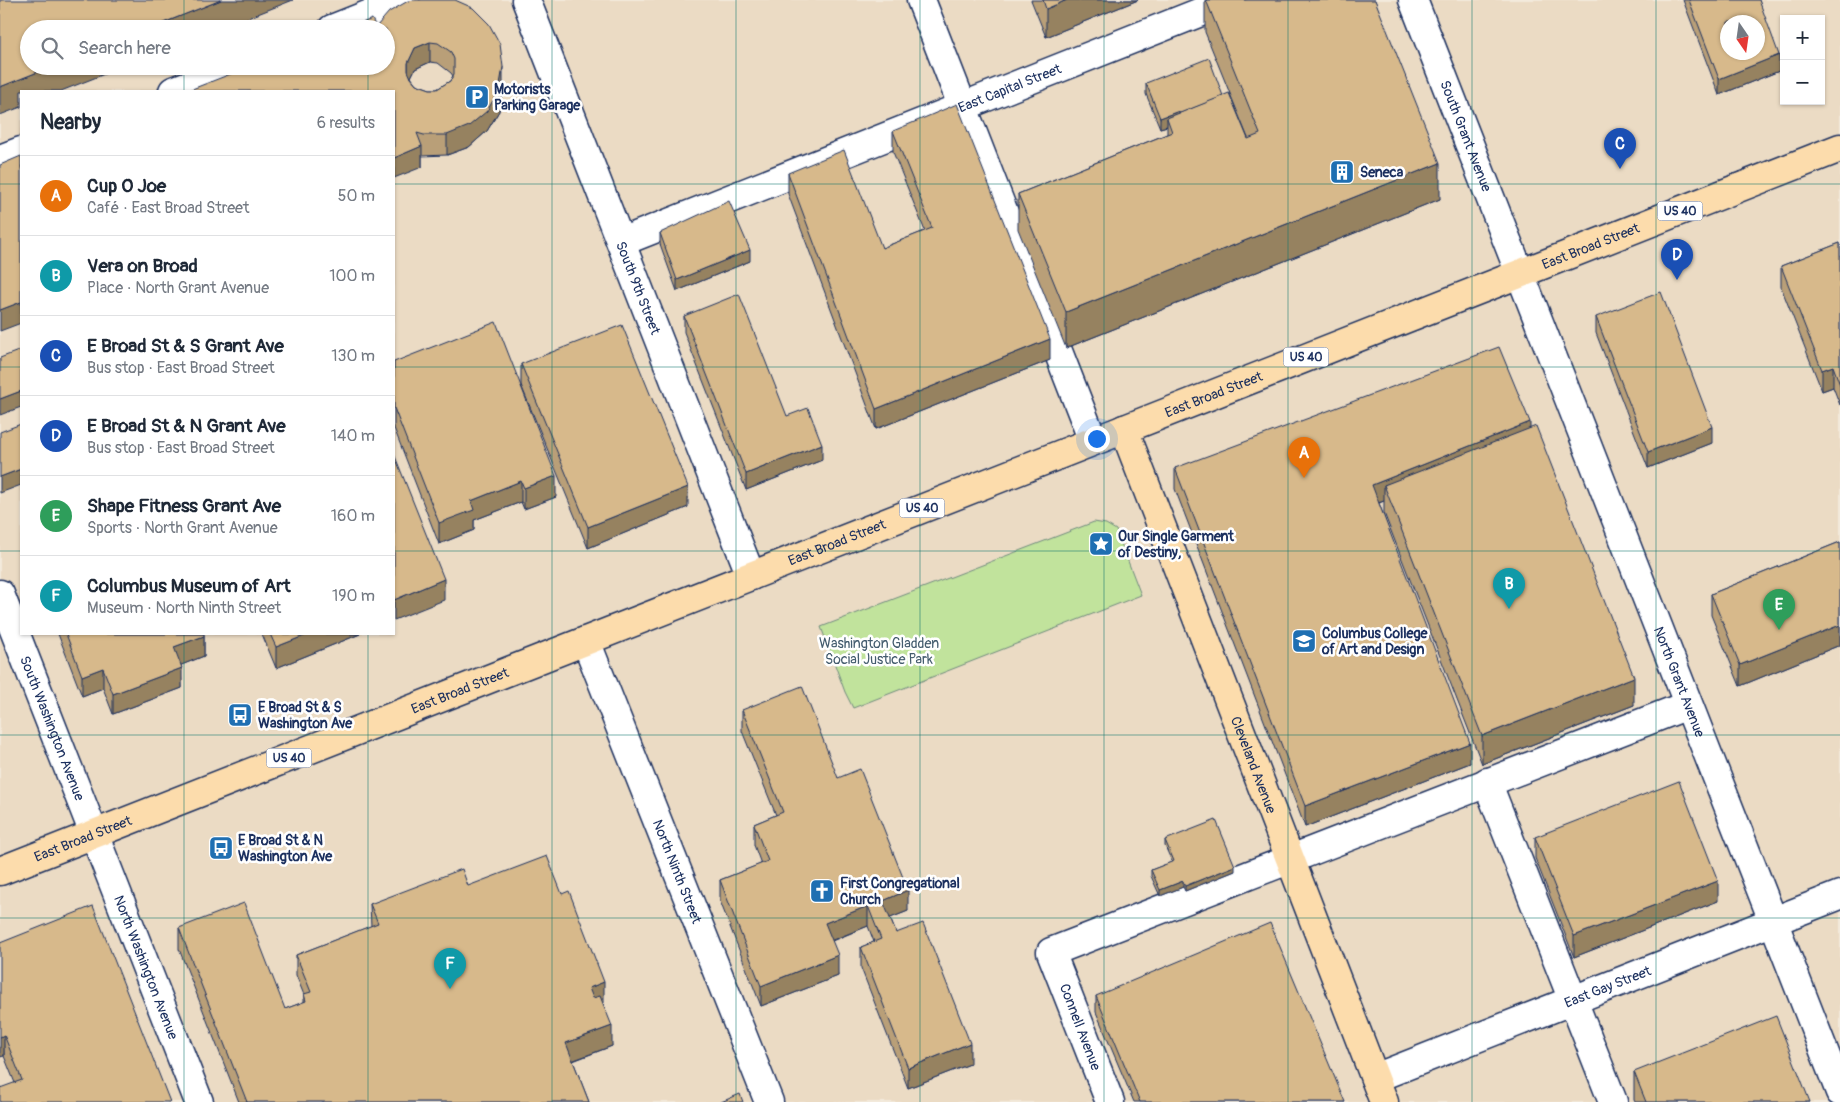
<!DOCTYPE html>
<html lang="en">
<head>
<meta charset="utf-8">
<style>
  body { margin:0; font-family:Pangolin,sans-serif; background:#f2f2f3; color:#1f2937 }
  .controls { position:absolute; right:15px; top:15px; display:grid; overflow:hidden; border-radius:0px; box-shadow:0 1px 4px #0004 }
  .controls button { width:45px; height:45px; display:grid; place-items:center; padding:0; border:0; border-bottom:1px solid #e0e1e3; background:#fff; color:#1f2937; font:25px sans-serif }
  .compass { position:absolute; left:1720px; top:15px; width:45px; height:45px; border-radius:50%; background:#fff; box-shadow:0 1px 4px #0004; rotate:167deg }
  .you { position:absolute; left:1096px; top:438px; width:18px; height:18px; margin:-12px; border:4px solid #fff; border-radius:50%; background:#1a73e8; box-shadow:0 0 0 8px #1a73e833 }
  .badge { display:grid; place-items:center; width:32px; height:32px; border-radius:50%; background:#111827; color:#fff; font-size:16px; font-weight:700 }
  .pin { position:absolute; translate:-50% -41px; filter:drop-shadow(0 1px 2px #0008) }
  .pin::after { content:''; position:absolute; top:26px; width:18px; height:15px; background:inherit; clip-path:polygon(0 0,100% 0,50% 100%) }
  .list { margin:0; padding:0; list-style:none }
  h2 { display:flex; justify-content:space-between; align-items:center; height:65px; margin:0; padding:0 20px; font-size:21px }
  h2 small { font-size:16px; font-weight:400; color:#747a83 }
  .list li { display:grid; grid-template-columns:32px 1fr auto; gap:15px; align-items:center; box-sizing:border-box; height:80px; padding:0 20px; border-top:1px solid #e0e1e3 }
  .list b { display:block; font-size:19px; white-space:nowrap }
  .list p { margin:0; font-size:16px; white-space:nowrap; color:#747a83 }
  .list em { font-size:16px; font-style:normal; color:#747a83 }
  .icon { flex:none; width:28px; height:28px; fill:none; stroke:currentColor; stroke-width:2; stroke-linecap:round; stroke-linejoin:round }
  .map { position:relative; flex:none; width:1840px; height:1102px; overflow:hidden }
  .search { position:absolute; background:#fff; box-shadow:0 1px 4px #0004; left:20px; top:20px; width:375px; height:55px; display:flex; align-items:center; gap:12px; box-sizing:border-box; padding:0 18px; border-radius:28px; color:#747a83; font-size:19px }
  .panel { position:absolute; background:#fff; box-shadow:0 1px 4px #0004; left:20px; top:90px; width:375px; height:545px; border-radius:0px }
  .map>svg:first-child { display:block }
  .built { fill:#ebdbc4; fill-rule:evenodd }
  .green { fill:#c1e39c; stroke:#6e897d }
  .lines { fill:none; stroke-linecap:round; stroke-linejoin:round }
  .minor-casing { stroke:#1b2f5e; stroke-width:31 }
  .major-casing { stroke:#1b2f5e; stroke-width:31 }
  .minor { stroke:#fff; stroke-width:28 }
  .major { stroke:#fcdcac; stroke-width:28 }
  .wall { fill:#b99f78; stroke:#1b2f5e; fill-rule:evenodd }
  .shaded-wall { fill:#968261; stroke:#1b2f5e }
  .building { fill:#d7b98b; stroke:#1b2f5e; fill-rule:evenodd }
  .grid { fill:none; stroke:#0f766e; stroke-width:1; stroke-opacity:0.55 }
  .labels { text-anchor:middle; dominant-baseline:central; stroke-width:5; stroke-linejoin:round; paint-order:stroke }
  .shield { fill:#fff; stroke:#5f6d8e; stroke-width:1 }
  .shield-label { font-size:12px; font-weight:bold; fill:#1b2f5e }
  .street-label { font-size:14px; fill:#1b2f5e; stroke:#fff }
  .poi-label { font-size:14px; font-weight:bold; fill:#1b2f5e; stroke:#fff; text-anchor:start }
  .park-label { font-size:14px; fill:#445c6e; stroke:#fff }
</style>
</head>
<body>
<div class="map">
<svg width="1840" height="1102" viewBox="0 0 1840 1102">
  <rect width="100%" height="100%" fill="#f3eadc"/>
  <filter id="ink" filterUnits="userSpaceOnUse"><feTurbulence type="fractalNoise" baseFrequency=".02" numOctaves="2"/><feDisplacementMap in="SourceGraphic" scale="10" xChannelSelector="R" yChannelSelector="G"/><feConvolveMatrix kernelMatrix="1 2 1 2 8 2 1 2 1" color-interpolation-filters="sRGB"/></filter>
  <g filter="url(#ink)">
    <!-- built -->
    <path class="built" d="M 0,0 L 1840,0 L 1840,1102 L 0,1102 ZM 1784,19 L 1821,19 L 1821,101 L 1784,101 ZM 1728,22 L 1758,22 L 1758,52 L 1728,52 ZM 29,29 L 386,29 L 386,66 L 29,66 ZM 21,91 L 394,91 L 394,634 L 21,634 Z"/>
    <!-- green -->
    <polygon class="green" points="1094,522 1106,524 1116,530 1141,595 853,708 845,692 821,627"/>
    <g class="lines">
      <defs>
        <g id="minor">
          <path id="s1" d="M 526,0 L 751,576"/>
          <polyline points="921,0 1093,441"/>
          <path id="s2" d="M 1413,0 L 1840,1092"/>
          <polyline points="332,29 405,0"/>
          <polyline points="173,91 237,66"/>
          <polyline points="0,159 21,151"/>
          <path id="s3" d="M 621,242 L 1231,0"/>
          <path id="s4" d="M 0,594 L 199,1102"/>
          <path id="s5" d="M 586,641 L 769,1102"/>
          <polyline points="1487,782 1613,1102"/>
          <path id="s6" d="M 1375,1078 L 1840,895"/>
          <polyline points="1110,1102 1051,952 1688,705"/>
        </g>
        <g id="major">
          <path id="s7" d="M 1124,429 L 1384,1102"/>
          <path id="s8" d="M 0,871 L 1840,148"/>
        </g>
      </defs>
      <!-- minor casing -->
      <use href="#minor" class="minor-casing"/>
      <!-- major casing -->
      <use href="#major" class="major-casing"/>
      <!-- minor -->
      <use href="#minor" class="minor"/>
      <!-- major -->
      <use href="#major" class="major"/>
    </g>
    <!-- wall -->
    <g class="wall">
      <polygon points="1031,0 1138,0 1046,37"/>
      <polygon points="1205,0 1375,0 1440,199 1066,348 1018,229 1018,194 1167,134 1167,126 1160,128 1146,94 1146,83 1223,96 1248,138 1205,32"/>
      <polygon points="1683,0 1759,0 1779,71 1719,95"/>
      <path d="M 408,1 L 503,87 L 499,111 L 487,131 L 469,147 L 447,155 L 422,156 L 422,167 L 376,27 ZM 430,62 L 438,63 L 451,73 L 453,76 L 450,81 L 437,89 L 430,89 L 416,84 L 411,77 L 415,69 Z"/>
      <polygon points="893,131 1050,360 876,429 788,194 788,173 882,248 925,231 893,152"/>
      <polygon points="660,233 750,261 677,291 660,244"/>
      <polygon points="1840,243 1840,405 1833,387 1822,391 1781,287 1781,266"/>
      <polygon points="684,316 787,416 822,460 746,490 684,332"/>
      <polygon points="1596,317 1712,443 1648,468 1596,333"/>
      <polygon points="394,362 556,497 524,509 521,502 474,520 474,530 439,544 394,428"/>
      <polygon points="521,364 688,507 588,548 521,385"/>
      <polygon points="1530,428 1634,705 1482,764 1384,513 1384,501 1379,503 1470,763 1305,827 1175,489 1175,468"/>
      <polygon points="1840,542 1840,645 1740,686 1711,615 1711,594"/>
      <polygon points="58,634 204,634 204,656 181,665 182,688 113,714 103,688 82,696"/>
      <polygon points="262,634 360,634 276,668"/>
      <polygon points="742,710 838,778 908,911 890,918 896,933 970,1064 908,1088 861,968 861,947 874,942 868,926 832,941 838,976 761,1006 720,901 720,880 761,864 754,845 754,824 776,815 742,731"/>
      <polygon points="1535,837 1718,901 1574,957 1535,858"/>
      <polygon points="1165,840 1235,871 1185,891 1183,887 1160,896 1151,876 1151,870 1172,862 1165,846"/>
      <polygon points="468,886 604,1003 603,1003 612,1046 573,1061 589,1102 239,1102 179,949 179,928 285,1009 304,1002 304,995 296,975 296,955 371,926 370,904"/>
      <polygon points="0,943 170,1102 15,1083 4,1056"/>
      <polygon points="1096,996 1345,1102 1134,1102 1096,1012"/>
      <polygon points="1634,1072 1810,1102 1635,1102 1634,1100"/>
    </g>
    <!-- shaded-wall -->
    <g class="shaded-wall">
      <polygon points="221,0 293,0 220,29 148,29"/>
      <polygon points="1067,0 1138,0 1046,37 1046,9"/>
      <polygon points="430,42 430,62 415,69 408,83 408,63 415,48"/>
      <polygon points="1779,55 1779,71 1719,95 1719,79"/>
      <polygon points="53,66 125,66 61,91 21,91 21,107 0,115 0,87"/>
      <polygon points="503,67 503,87 499,111 487,131 469,147 447,155 447,135"/>
      <polygon points="1179,111 1179,122 1167,118 1167,126 1160,128 1160,118"/>
      <polygon points="422,146 422,167 394,178 394,158"/>
      <polygon points="1440,163 1440,199 1066,348 1066,312"/>
      <polygon points="750,250 750,261 677,291 677,280"/>
      <polygon points="21,302 21,323 0,331 0,310"/>
      <polygon points="1050,339 1050,360 876,429 876,409"/>
      <polygon points="1833,366 1833,387 1822,391 1822,370"/>
      <polygon points="21,391 21,407 0,415 0,399"/>
      <polygon points="1530,422 1530,443 1384,485 1384,501 1372,505 1372,485"/>
      <polygon points="1712,427 1712,443 1648,468 1648,452"/>
      <polygon points="822,444 822,460 746,490 746,474"/>
      <polygon points="21,469 21,485 0,493 0,477"/>
      <polygon points="556,476 556,497 524,509 524,488"/>
      <polygon points="521,481 521,502 474,520 474,530 439,544 439,523 471,501"/>
      <polygon points="688,487 688,507 588,548 588,527"/>
      <polygon points="444,579 444,600 394,620 394,600"/>
      <polygon points="1840,625 1840,645 1740,686 1740,665"/>
      <polygon points="309,634 360,634 276,668 276,647"/>
      <polygon points="204,636 204,656 174,668 174,647"/>
      <polygon points="103,668 103,688 82,696 82,676"/>
      <polygon points="182,668 182,688 113,714 113,694"/>
      <polygon points="1634,677 1634,705 1482,764 1482,736"/>
      <polygon points="1470,743 1470,763 1305,827 1305,806"/>
      <polygon points="1235,866 1235,871 1185,891 1185,886"/>
      <polygon points="1183,881 1183,887 1160,896 1160,890"/>
      <polygon points="1718,881 1718,901 1574,957 1574,936"/>
      <polygon points="908,890 908,911 883,921 883,901"/>
      <polygon points="868,906 868,926 825,943 825,923"/>
      <polygon points="838,955 838,976 761,1006 761,986"/>
      <polygon points="604,982 604,1003 589,1009 589,988"/>
      <polygon points="612,1026 612,1046 566,1063 566,1043"/>
      <polygon points="4,1035 4,1056 0,1057 0,1037"/>
      <polygon points="970,1043 970,1064 908,1088 908,1068"/>
    </g>
    <!-- building -->
    <g class="building">
      <polygon points="0,0 221,0 148,29 29,29 29,66 53,66 0,87"/>
      <path d="M 414,0 L 455,0 L 473,8 L 489,24 L 500,44 L 503,67 L 499,90 L 487,111 L 469,126 L 447,135 L 424,135 L 417,133 L 422,146 L 394,158 L 394,91 L 187,91 L 251,66 L 386,66 L 386,29 L 346,29 L 372,19 L 376,27 L 389,12 L 408,1 ZM 430,42 L 438,43 L 451,52 L 454,59 L 454,74 L 450,81 L 437,89 L 430,89 L 416,84 L 411,78 L 408,71 L 408,63 L 415,48 Z"/>
      <polygon points="1043,0 1067,0 1046,9"/>
      <polygon points="1206,0 1375,0 1440,163 1066,312 1018,194 1172,132 1167,118 1229,93 1248,139 1260,134"/>
      <path d="M 1689,0 L 1759,0 L 1779,55 L 1719,79 ZM 1728,22 L 1758,22 L 1758,52 L 1728,52 Z"/>
      <polygon points="1209,58 1223,96 1180,113 1179,111 1160,118 1146,83"/>
      <polygon points="957,104 1050,339 876,409 788,173 844,150 882,248 932,228 893,131"/>
      <polygon points="21,156 21,302 0,310 0,165"/>
      <polygon points="729,201 750,250 677,280 660,233"/>
      <polygon points="1840,243 1840,385 1833,366 1822,370 1781,266"/>
      <polygon points="1661,292 1712,427 1648,452 1596,317"/>
      <polygon points="739,294 787,416 808,408 822,444 746,474 684,316"/>
      <polygon points="496,322 556,476 524,488 521,481 471,501 474,510 439,523 394,408 394,362"/>
      <polygon points="622,325 688,487 588,527 521,364"/>
      <polygon points="1499,347 1530,422 1372,485 1470,743 1305,806 1175,468"/>
      <polygon points="21,350 21,391 0,399 0,358"/>
      <polygon points="21,424 21,469 0,477 0,432"/>
      <polygon points="1536,426 1634,677 1482,736 1384,485"/>
      <polygon points="394,454 444,579 394,600"/>
      <polygon points="1840,542 1840,625 1740,665 1711,594"/>
      <polygon points="66,634 204,634 204,636 174,647 182,668 113,694 103,668 82,676"/>
      <polygon points="270,634 309,634 276,647"/>
      <polygon points="802,686 838,778 860,769 908,890 883,901 896,933 923,923 970,1043 908,1068 861,947 881,939 868,906 825,923 838,955 761,986 720,880 768,861 754,824 783,812 742,710"/>
      <polygon points="1679,781 1718,881 1574,936 1535,837"/>
      <polygon points="1216,820 1235,866 1185,886 1183,881 1160,890 1151,870 1174,861 1165,840"/>
      <polygon points="547,856 562,894 569,891 604,982 589,988 593,998 600,996 612,1026 566,1043 589,1102 247,1102 179,928 244,903 285,1009 306,1001 304,994 311,992 296,955 378,923 370,904 462,869 468,886"/>
      <polygon points="93,906 170,1102 0,1102 0,1088 22,1080 4,1035 0,1037 0,943"/>
      <polygon points="1270,923 1345,1102 1140,1102 1096,996"/>
      <polygon points="1776,1016 1810,1102 1646,1102 1634,1072"/>
      <polygon points="740,1094 743,1102 721,1102"/>
    </g>
  </g>
  <!-- grid -->
  <path class="grid" d="M 184,0 L 184,29M 368,0 L 368,29M 552,0 L 552,1102M 736,0 L 736,1102M 920,0 L 920,1102M 1104,0 L 1104,1102M 1288,0 L 1288,1102M 1472,0 L 1472,1102M 1656,0 L 1656,1102M 184,66 L 184,91M 368,66 L 368,91M 0,184 L 21,184M 394,184 L 1840,184M 0,367 L 21,367M 394,367 L 1840,367M 0,551 L 21,551M 394,551 L 1840,551M 184,634 L 184,1102M 368,634 L 368,1102M 0,735 L 1840,735M 0,918 L 1840,918"/>
  <!-- icons -->
  <defs>
    <symbol id="parking-square" viewBox="-11 -11 22 22"><rect x="-9" y="-9" width="18" height="18" rx="4" fill="#1f6fb2" stroke="#fff"/><path d="M-3.5-5.5H1a3.5 3.5 0 0 1 0 7H-1V5.5H-3.5ZM-1-3.4V-.6H.8a1.4 1.4 0 0 0 0-2.8Z" fill="#fff"/></symbol>
    <symbol id="building-square" viewBox="-11 -11 22 22"><rect x="-9" y="-9" width="18" height="18" rx="4" fill="#1f6fb2" stroke="#fff"/><path d="M-4-6H4V6H1V3H-1V6H-4ZM-2.5-4.3h1.7v1.8h-1.7ZM.8-4.3h1.7v1.8H.8ZM-2.5-1h1.7V.8h-1.7ZM.8-1h1.7V.8H.8Z" fill="#fff"/></symbol>
    <symbol id="sight-square" viewBox="-11 -11 22 22"><rect x="-9" y="-9" width="18" height="18" rx="4" fill="#1f6fb2" stroke="#fff"/><path d="M0-6L1.8-2.2L6-1.7L2.9 1.2L3.7 5.4L0 3.3L-3.7 5.4L-2.9 1.2L-6-1.7L-1.8-2.2Z" fill="#fff"/></symbol>
    <symbol id="university-square" viewBox="-11 -11 22 22"><rect x="-9" y="-9" width="18" height="18" rx="4" fill="#1f6fb2" stroke="#fff"/><path d="M0-5L7-2L0 1L-7-2ZM-4 1L0 2.5L4 1V4Q0 6-4 4Z" fill="#fff"/></symbol>
    <symbol id="bus-square" viewBox="-11 -11 22 22"><rect x="-9" y="-9" width="18" height="18" rx="4" fill="#1f6fb2" stroke="#fff"/><path d="M-5-6H5V4H4V6H2V4H-2V6H-4V4H-5ZM-3.5-4V0h7V-4ZM-3.5 1.2v1.5H-2V1.2ZM2 1.2v1.5H3.5V1.2Z" fill="#fff"/></symbol>
    <symbol id="church-square" viewBox="-11 -11 22 22"><rect x="-9" y="-9" width="18" height="18" rx="4" fill="#1f6fb2" stroke="#fff"/><path d="M-1.2-6h2.4v3.5h3.3v2.4h-3.3V6h-2.4V-.1h-3.3v-2.4h3.3Z" fill="#fff"/></symbol>
  </defs>
  <g fill-rule="evenodd">
    <use href="#parking-square" x="463" y="83" width="28" height="28"/>
    <use href="#building-square" x="1328" y="158" width="28" height="28"/>
    <use href="#sight-square" x="1087" y="530" width="28" height="28"/>
    <use href="#university-square" x="1290" y="627" width="28" height="28"/>
    <use href="#bus-square" x="226" y="701" width="28" height="28"/>
    <use href="#bus-square" x="207" y="834" width="28" height="28"/>
    <use href="#church-square" x="808" y="877" width="28" height="28"/>
  </g>
  <g class="labels">
    <!-- shield labels -->
    <g class="shield">
      <rect x="1657.5" y="201.5" width="45" height="19" rx="4"/>
      <rect x="1283.5" y="347.5" width="45" height="19" rx="4"/>
      <rect x="899.5" y="498.5" width="45" height="19" rx="4"/>
      <rect x="266.5" y="748.5" width="45" height="19" rx="4"/>
    </g>
    <g class="shield-label">
      <text x="1680" y="211">US 40</text>
      <text x="1306" y="357">US 40</text>
      <text x="922" y="508">US 40</text>
      <text x="289" y="758">US 40</text>
    </g>
    <!-- street labels -->
    <g class="street-label">
      <text stroke="none"><textPath href="#s3" startOffset="418">East Capital Street</textPath></text>
      <text stroke="none"><textPath href="#s2" startOffset="146">South Grant Avenue</textPath></text>
      <text stroke="none"><textPath href="#s8" startOffset="1709">East Broad Street</textPath></text>
      <text stroke="none"><textPath href="#s1" startOffset="309">South 9th Street</textPath></text>
      <text stroke="none"><textPath href="#s8" startOffset="1304">East Broad Street</textPath></text>
      <text stroke="none"><textPath href="#s8" startOffset="899">East Broad Street</textPath></text>
      <text stroke="none"><textPath href="#s2" startOffset="732">North Grant Avenue</textPath></text>
      <text stroke="none"><textPath href="#s8" startOffset="494">East Broad Street</textPath></text>
      <text stroke="none"><textPath href="#s4" startOffset="144">South Washington Avenue</textPath></text>
      <text stroke="none"><textPath href="#s7" startOffset="360">Cleveland Avenue</textPath></text>
      <text stroke="none"><textPath href="#s8" startOffset="89">East Broad Street</textPath></text>
      <text stroke="none"><textPath href="#s5" startOffset="248">North Ninth Street</textPath></text>
      <text stroke="none"><textPath href="#s4" startOffset="401">North Washington Avenue</textPath></text>
      <text stroke="none"><textPath href="#s6" startOffset="250">East Gay Street</textPath></text>
      <text transform="translate(1080 1027) rotate(69)">Connell Avenue</text>
    </g>
    <!-- poi labels -->
    <g class="poi-label">
      <text x="494" y="89">Motorists<tspan x="494" dy="16">Parking Garage</tspan></text>
      <text x="1360" y="172">Seneca</text>
      <text x="1118" y="536">Our Single Garment<tspan x="1118" dy="16">of Destiny,</tspan></text>
      <text x="1322" y="633">Columbus College<tspan x="1322" dy="16">of Art and Design</tspan></text>
      <text x="258" y="707">E Broad St &amp; S<tspan x="258" dy="16">Washington Ave</tspan></text>
      <text x="238" y="840">E Broad St &amp; N<tspan x="238" dy="16">Washington Ave</tspan></text>
      <text x="840" y="883">First Congregational<tspan x="840" dy="16">Church</tspan></text>
    </g>
    <!-- park labels -->
    <g class="park-label">
      <text x="879" y="643">Washington Gladden<tspan x="879" dy="16">Social Justice Park</tspan></text>
    </g>
  </g>
</svg>
<div class="controls">
<button>+</button>
<button>−</button>
</div>
<svg class="compass" viewBox="-18 -18 36 36"><path d="M0-13l5 13h-10z" fill="#e53935"/><path d="M0 13l5-13h-10z" fill="#747a83"/></svg>
<div class="you"></div>
<div class="pin badge" style="left:1304px;top:478px;background:#e8710a">A</div>
<div class="pin badge" style="left:1509px;top:609px;background:#0f9aa8">B</div>
<div class="pin badge" style="left:1620px;top:169px;background:#1a4fb4">C</div>
<div class="pin badge" style="left:1677px;top:280px;background:#1a4fb4">D</div>
<div class="pin badge" style="left:1779px;top:630px;background:#2e9e5b">E</div>
<div class="pin badge" style="left:450px;top:989px;background:#0f9aa8">F</div>
<div class="search"><svg class="icon" aria-label="search" viewBox="0 0 24 24"><circle cx="10" cy="10" r="6"/><path d="M15 15l6 6"/></svg>Search here</div>
<section class="panel">
<h2>Nearby<small>6 results</small></h2>
<ul class="list">
<li><span class="badge" style="background:#e8710a">A</span><div><b>Cup O Joe</b><p>Café · East Broad Street</p></div><em>50 m</em></li>
<li><span class="badge" style="background:#0f9aa8">B</span><div><b>Vera on Broad</b><p>Place · North Grant Avenue</p></div><em>100 m</em></li>
<li><span class="badge" style="background:#1a4fb4">C</span><div><b>E Broad St &amp; S Grant Ave</b><p>Bus stop · East Broad Street</p></div><em>130 m</em></li>
<li><span class="badge" style="background:#1a4fb4">D</span><div><b>E Broad St &amp; N Grant Ave</b><p>Bus stop · East Broad Street</p></div><em>140 m</em></li>
<li><span class="badge" style="background:#2e9e5b">E</span><div><b>Shape Fitness Grant Ave</b><p>Sports · North Grant Avenue</p></div><em>160 m</em></li>
<li><span class="badge" style="background:#0f9aa8">F</span><div><b>Columbus Museum of Art</b><p>Museum · North Ninth Street</p></div><em>190 m</em></li>
</ul>
</section>
</div>
</body>
</html>
